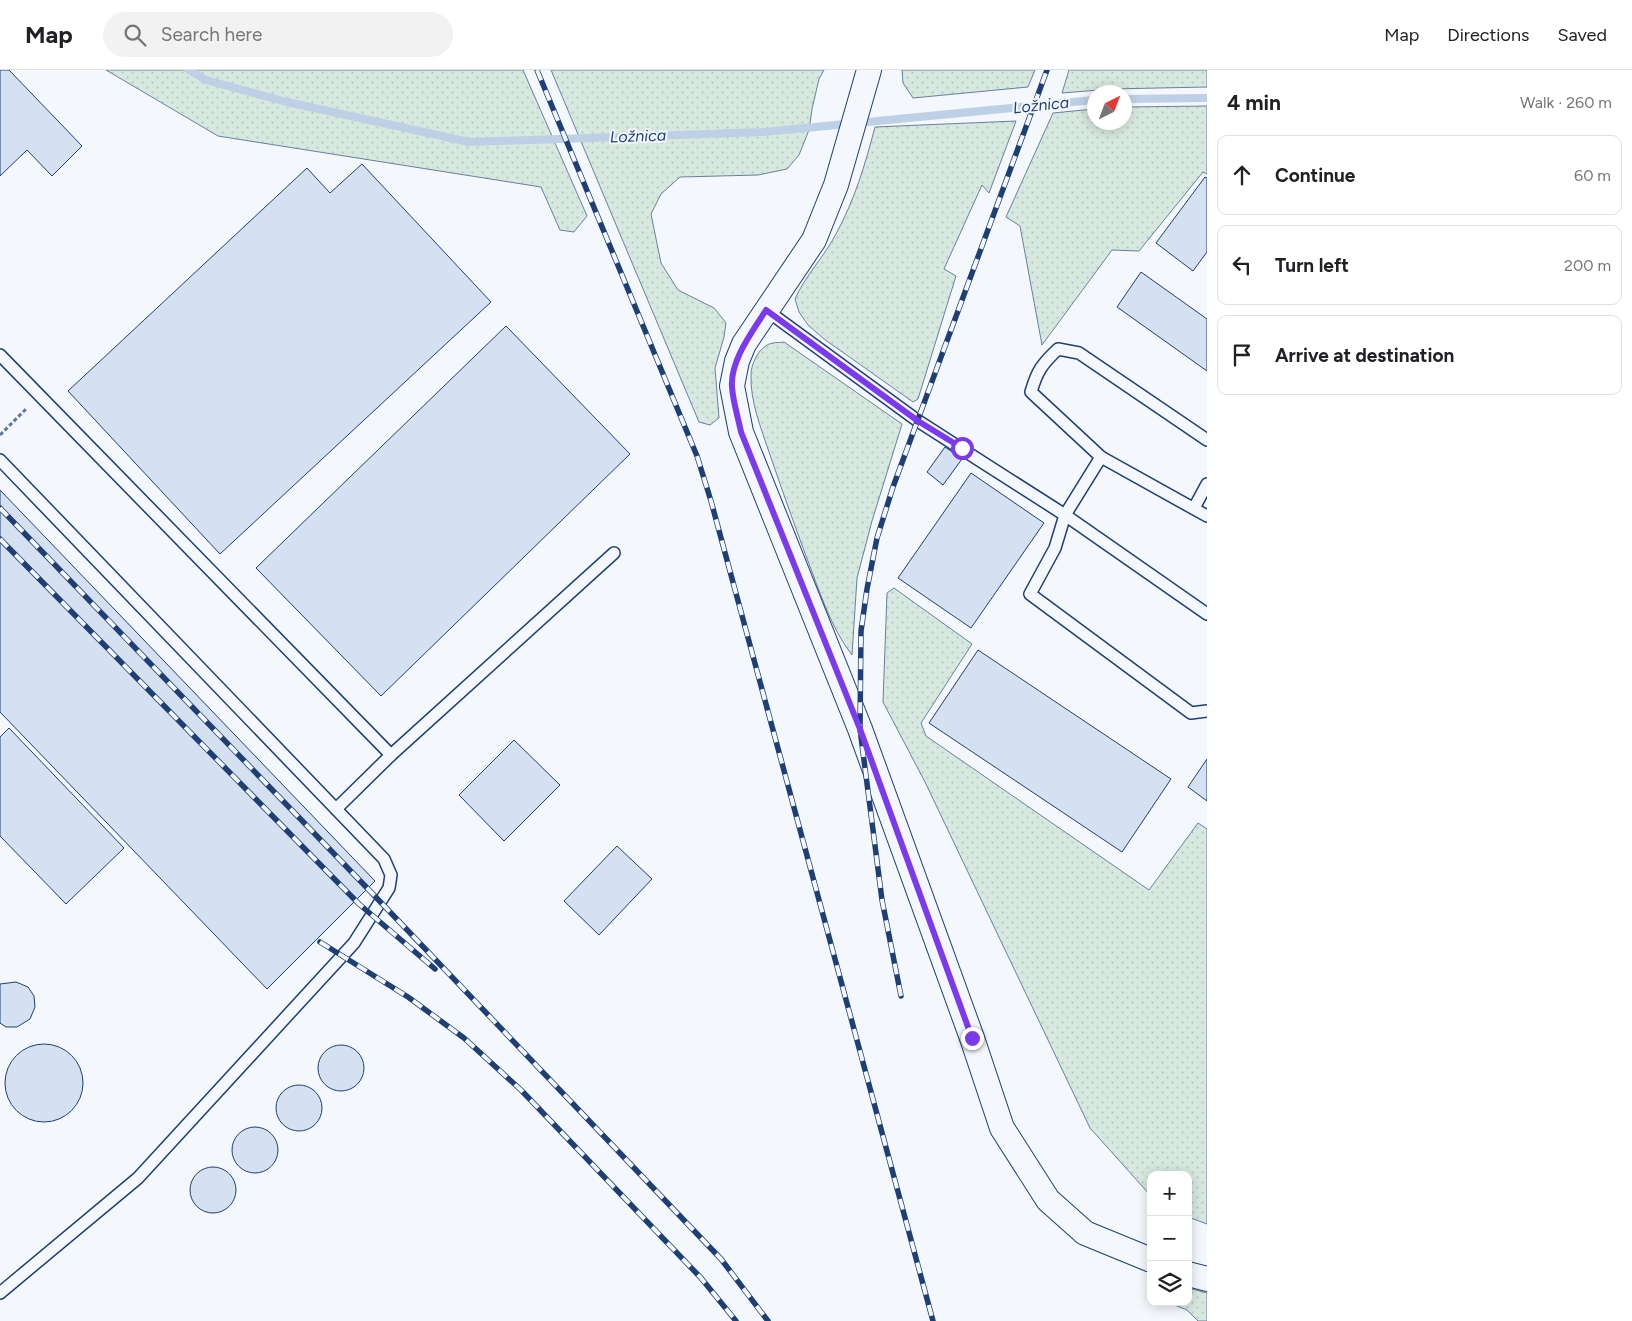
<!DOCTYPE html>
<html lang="en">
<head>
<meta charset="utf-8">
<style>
  body { margin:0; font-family:Figtree,sans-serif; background:#f2f2f2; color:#202124 }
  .controls { position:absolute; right:15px; bottom:15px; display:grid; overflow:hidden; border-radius:10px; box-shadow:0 2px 12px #0003 }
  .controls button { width:45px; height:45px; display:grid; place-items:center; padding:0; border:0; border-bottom:1px solid #e0e0e0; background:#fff; color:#202124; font:25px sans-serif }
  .compass { position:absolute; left:1087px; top:15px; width:45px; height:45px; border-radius:50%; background:#fff; box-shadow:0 2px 12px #0003; rotate:42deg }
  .stop { position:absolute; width:15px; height:15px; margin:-11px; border:4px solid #7c3aed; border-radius:50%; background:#fff }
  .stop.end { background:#7c3aed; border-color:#fff; box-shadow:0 1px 5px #0008 }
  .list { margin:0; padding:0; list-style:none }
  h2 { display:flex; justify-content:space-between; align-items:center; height:65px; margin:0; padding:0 20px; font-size:21px }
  h2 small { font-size:16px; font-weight:400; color:#757577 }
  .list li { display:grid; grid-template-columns:32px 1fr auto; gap:15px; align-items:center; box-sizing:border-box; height:80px; margin:0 10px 10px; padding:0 10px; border:1px solid #e0e0e0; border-radius:10px }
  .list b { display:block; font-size:19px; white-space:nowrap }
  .list em { font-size:16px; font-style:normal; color:#757577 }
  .icon { flex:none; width:28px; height:28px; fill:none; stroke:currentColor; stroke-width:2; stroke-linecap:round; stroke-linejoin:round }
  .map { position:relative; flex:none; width:1207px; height:1251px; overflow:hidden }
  header { display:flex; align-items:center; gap:30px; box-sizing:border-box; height:70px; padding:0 25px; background:#fff; border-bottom:1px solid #e0e0e0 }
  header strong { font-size:24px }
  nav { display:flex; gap:28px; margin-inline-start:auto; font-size:18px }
  .search { width:350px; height:45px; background:#f2f2f2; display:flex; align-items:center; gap:12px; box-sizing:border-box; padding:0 18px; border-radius:28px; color:#757577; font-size:19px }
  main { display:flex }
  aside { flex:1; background:#fff }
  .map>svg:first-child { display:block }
  .grass { fill:url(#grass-dots); stroke:#687fa3 }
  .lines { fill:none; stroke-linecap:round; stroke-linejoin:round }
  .stream { stroke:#bed0e5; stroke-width:8 }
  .building { fill:#d5e0f0; stroke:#1d3f73 }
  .service-casing { stroke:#1d3f73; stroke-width:14 }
  .minor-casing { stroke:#1d3f73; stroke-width:26 }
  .path { stroke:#5e769c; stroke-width:3; stroke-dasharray:4 2.5; stroke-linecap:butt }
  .service { stroke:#f4f7fb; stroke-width:11 }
  .minor { stroke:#f4f7fb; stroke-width:24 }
  .rail-casing { stroke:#1d3f73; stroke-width:5.5 }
  .rail { stroke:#f4f7fb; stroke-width:4; stroke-dasharray:11; stroke-linecap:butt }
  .route { stroke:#7c3aed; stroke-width:6 }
  .labels { text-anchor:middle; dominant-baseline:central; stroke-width:4; stroke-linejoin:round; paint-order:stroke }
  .water-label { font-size:16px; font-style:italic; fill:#1d3f73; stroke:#f4f7fb }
</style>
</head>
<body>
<header>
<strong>Map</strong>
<div class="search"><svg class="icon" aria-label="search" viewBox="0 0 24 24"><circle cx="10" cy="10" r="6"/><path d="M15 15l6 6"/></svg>Search here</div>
<nav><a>Map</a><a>Directions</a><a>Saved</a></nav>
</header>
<main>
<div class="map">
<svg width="1207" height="1251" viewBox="0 0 1207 1251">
  <defs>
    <pattern id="grass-dots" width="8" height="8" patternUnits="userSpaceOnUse" patternTransform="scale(1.25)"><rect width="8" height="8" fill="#d7e8df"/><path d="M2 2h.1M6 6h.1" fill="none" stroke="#b8c8c3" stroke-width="1.8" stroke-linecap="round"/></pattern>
  </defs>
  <rect width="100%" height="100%" fill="#f4f7fb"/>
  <!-- grass -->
  <g class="grass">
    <polygon points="106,0 523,0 587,146 574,162 560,160 541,117 218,66"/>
    <polygon points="551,0 824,0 819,9 812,39 809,60 799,85 787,99 758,105 680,107 661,124 651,144 661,193 678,220 714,238 726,253 724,267 715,298 719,348 710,355 699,352"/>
    <polygon points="902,0 1035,0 1028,17 913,28 903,13"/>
    <polygon points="1069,0 1207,0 1207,17 1111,19 1062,23"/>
    <polygon points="1207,36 1207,104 1203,102 1139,181 1112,180 1042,275 1020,156 1006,147 1053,43 1094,39 1094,52 1124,52 1125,37"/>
    <path d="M 1016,51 L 989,123 L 982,115 L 944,199 L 956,206 L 918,329 L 913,332 L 824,269 L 808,255 L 799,242 L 795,229 C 805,206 824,187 836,164 C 855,129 865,95 875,57 Z"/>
    <path d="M 784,272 L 902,354 L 872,451 L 857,508 L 852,585 C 830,557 819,519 806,486 C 793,451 781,417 769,382 C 761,358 750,331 751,305 C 751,293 760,275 773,273 C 776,272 781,273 784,272 Z"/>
    <polygon points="894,518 972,574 921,653 926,666 1149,820 1198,753 1207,759 1207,1154 1188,1147 1188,1105 1151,1105 1151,1126 1090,1058 925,712 883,632 887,523"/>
    <polygon points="1188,1218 1207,1223 1207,1251 1198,1251 1187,1240 1167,1232 1188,1232"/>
  </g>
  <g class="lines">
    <!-- stream -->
    <g class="stream">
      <polyline points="189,0 206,10 287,32 469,72 764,62 1094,30"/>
      <polyline points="1124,29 1207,28"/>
    </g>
  </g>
  <!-- building -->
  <g class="building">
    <polygon points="0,0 9,0 82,76 52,106 27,80 0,106"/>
    <polygon points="362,94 491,232 220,484 68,321 307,98 330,123"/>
    <polygon points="1205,107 1207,108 1207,182 1193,201 1156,173"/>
    <polygon points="1141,202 1207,249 1207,301 1117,237"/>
    <polygon points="506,256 630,384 381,626 256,498"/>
    <polygon points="945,377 962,389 943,415 927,402"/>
    <polygon points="971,403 1044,453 971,558 898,508"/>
    <polygon points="0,420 375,811 267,919 0,642"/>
    <polygon points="978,580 1171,709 1122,782 929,653"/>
    <polygon points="9,658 124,778 66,834 0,766 0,667"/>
    <polygon points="514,670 560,715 504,771 459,725"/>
    <polygon points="1207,689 1207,731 1188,717"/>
    <polygon points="617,776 652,809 599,865 564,831"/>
    <polygon points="16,912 28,917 34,926 35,937 30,949 17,957 6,957 0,953 0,914"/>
    <circle cx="44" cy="1013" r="39"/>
    <circle cx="341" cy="998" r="23"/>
    <circle cx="299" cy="1038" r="23"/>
    <circle cx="255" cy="1080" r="23"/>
    <circle cx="213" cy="1120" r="23"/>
  </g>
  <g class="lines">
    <defs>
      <g id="service">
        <polyline points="766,240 918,351 1065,445 1207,544"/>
        <polyline points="0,285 391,685"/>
        <path d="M 1207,370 L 1079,283 L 1058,279 C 1042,294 1037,301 1031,322 L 1101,387 L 1065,445 L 1055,478 L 1030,524 L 1191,643 L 1207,641"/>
        <polyline points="1101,387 1207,446"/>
        <polyline points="0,390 384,789 391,805 389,818 354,873 138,1108 0,1223"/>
        <polyline points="1194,438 1207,414"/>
        <polyline points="336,739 391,685 614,483"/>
      </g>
      <g id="minor">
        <polyline points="869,0 836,115 814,170 744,274 737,291 732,316 741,362 860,659 972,968 1002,1058 1048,1130 1085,1163 1151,1190"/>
        <polyline points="1188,1204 1207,1209"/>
      </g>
    </defs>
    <!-- service casing -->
    <use href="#service" class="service-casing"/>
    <!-- minor casing -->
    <use href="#minor" class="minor-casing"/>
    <!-- path -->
    <polyline class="path" points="0,365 26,339"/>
    <!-- service -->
    <use href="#service" class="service"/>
    <!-- minor -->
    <use href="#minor" class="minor"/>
    <defs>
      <g id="rail">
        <polyline points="537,0 697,386 711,431 933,1251"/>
        <polyline points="0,438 370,821 721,1189 768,1251"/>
        <polyline points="0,469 359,834 435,899"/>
        <polyline points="320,872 408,927 464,968 521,1020 701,1208 736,1251"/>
        <polyline points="901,926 882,830 860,659 861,561 867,519 877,468 893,417 1047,0"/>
      </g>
    </defs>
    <!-- rail casing -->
    <use href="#rail" class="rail-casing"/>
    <!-- rail -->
    <use href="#rail" class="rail"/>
  </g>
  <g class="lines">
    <!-- route -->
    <path class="route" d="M 962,378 L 918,351 L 766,240 C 753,261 730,290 732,317 C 733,332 738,347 741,362 L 860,659 L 972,968"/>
  </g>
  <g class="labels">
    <!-- water labels -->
    <g class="water-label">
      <text transform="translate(1041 35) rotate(-6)">Ložnica</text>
      <text transform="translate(638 66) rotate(-2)">Ložnica</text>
    </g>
  </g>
</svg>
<div class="controls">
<button>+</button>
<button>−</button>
<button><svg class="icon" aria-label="layers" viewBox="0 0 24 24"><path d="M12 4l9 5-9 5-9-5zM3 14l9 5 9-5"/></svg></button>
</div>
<svg class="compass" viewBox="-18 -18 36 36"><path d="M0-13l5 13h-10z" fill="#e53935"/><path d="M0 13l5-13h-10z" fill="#757577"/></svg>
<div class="stop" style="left:962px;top:378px"></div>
<div class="stop end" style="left:972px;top:968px"></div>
</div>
<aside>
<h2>4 min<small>Walk · 260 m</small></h2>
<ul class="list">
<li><svg class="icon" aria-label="ahead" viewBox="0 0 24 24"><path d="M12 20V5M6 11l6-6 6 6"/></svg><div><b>Continue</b></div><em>60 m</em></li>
<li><svg class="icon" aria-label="left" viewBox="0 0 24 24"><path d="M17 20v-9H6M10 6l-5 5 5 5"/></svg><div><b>Turn left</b></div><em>200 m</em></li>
<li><svg class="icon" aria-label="arrive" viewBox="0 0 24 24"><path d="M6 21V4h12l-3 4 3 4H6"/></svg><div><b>Arrive at destination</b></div></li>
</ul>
</aside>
</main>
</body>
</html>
